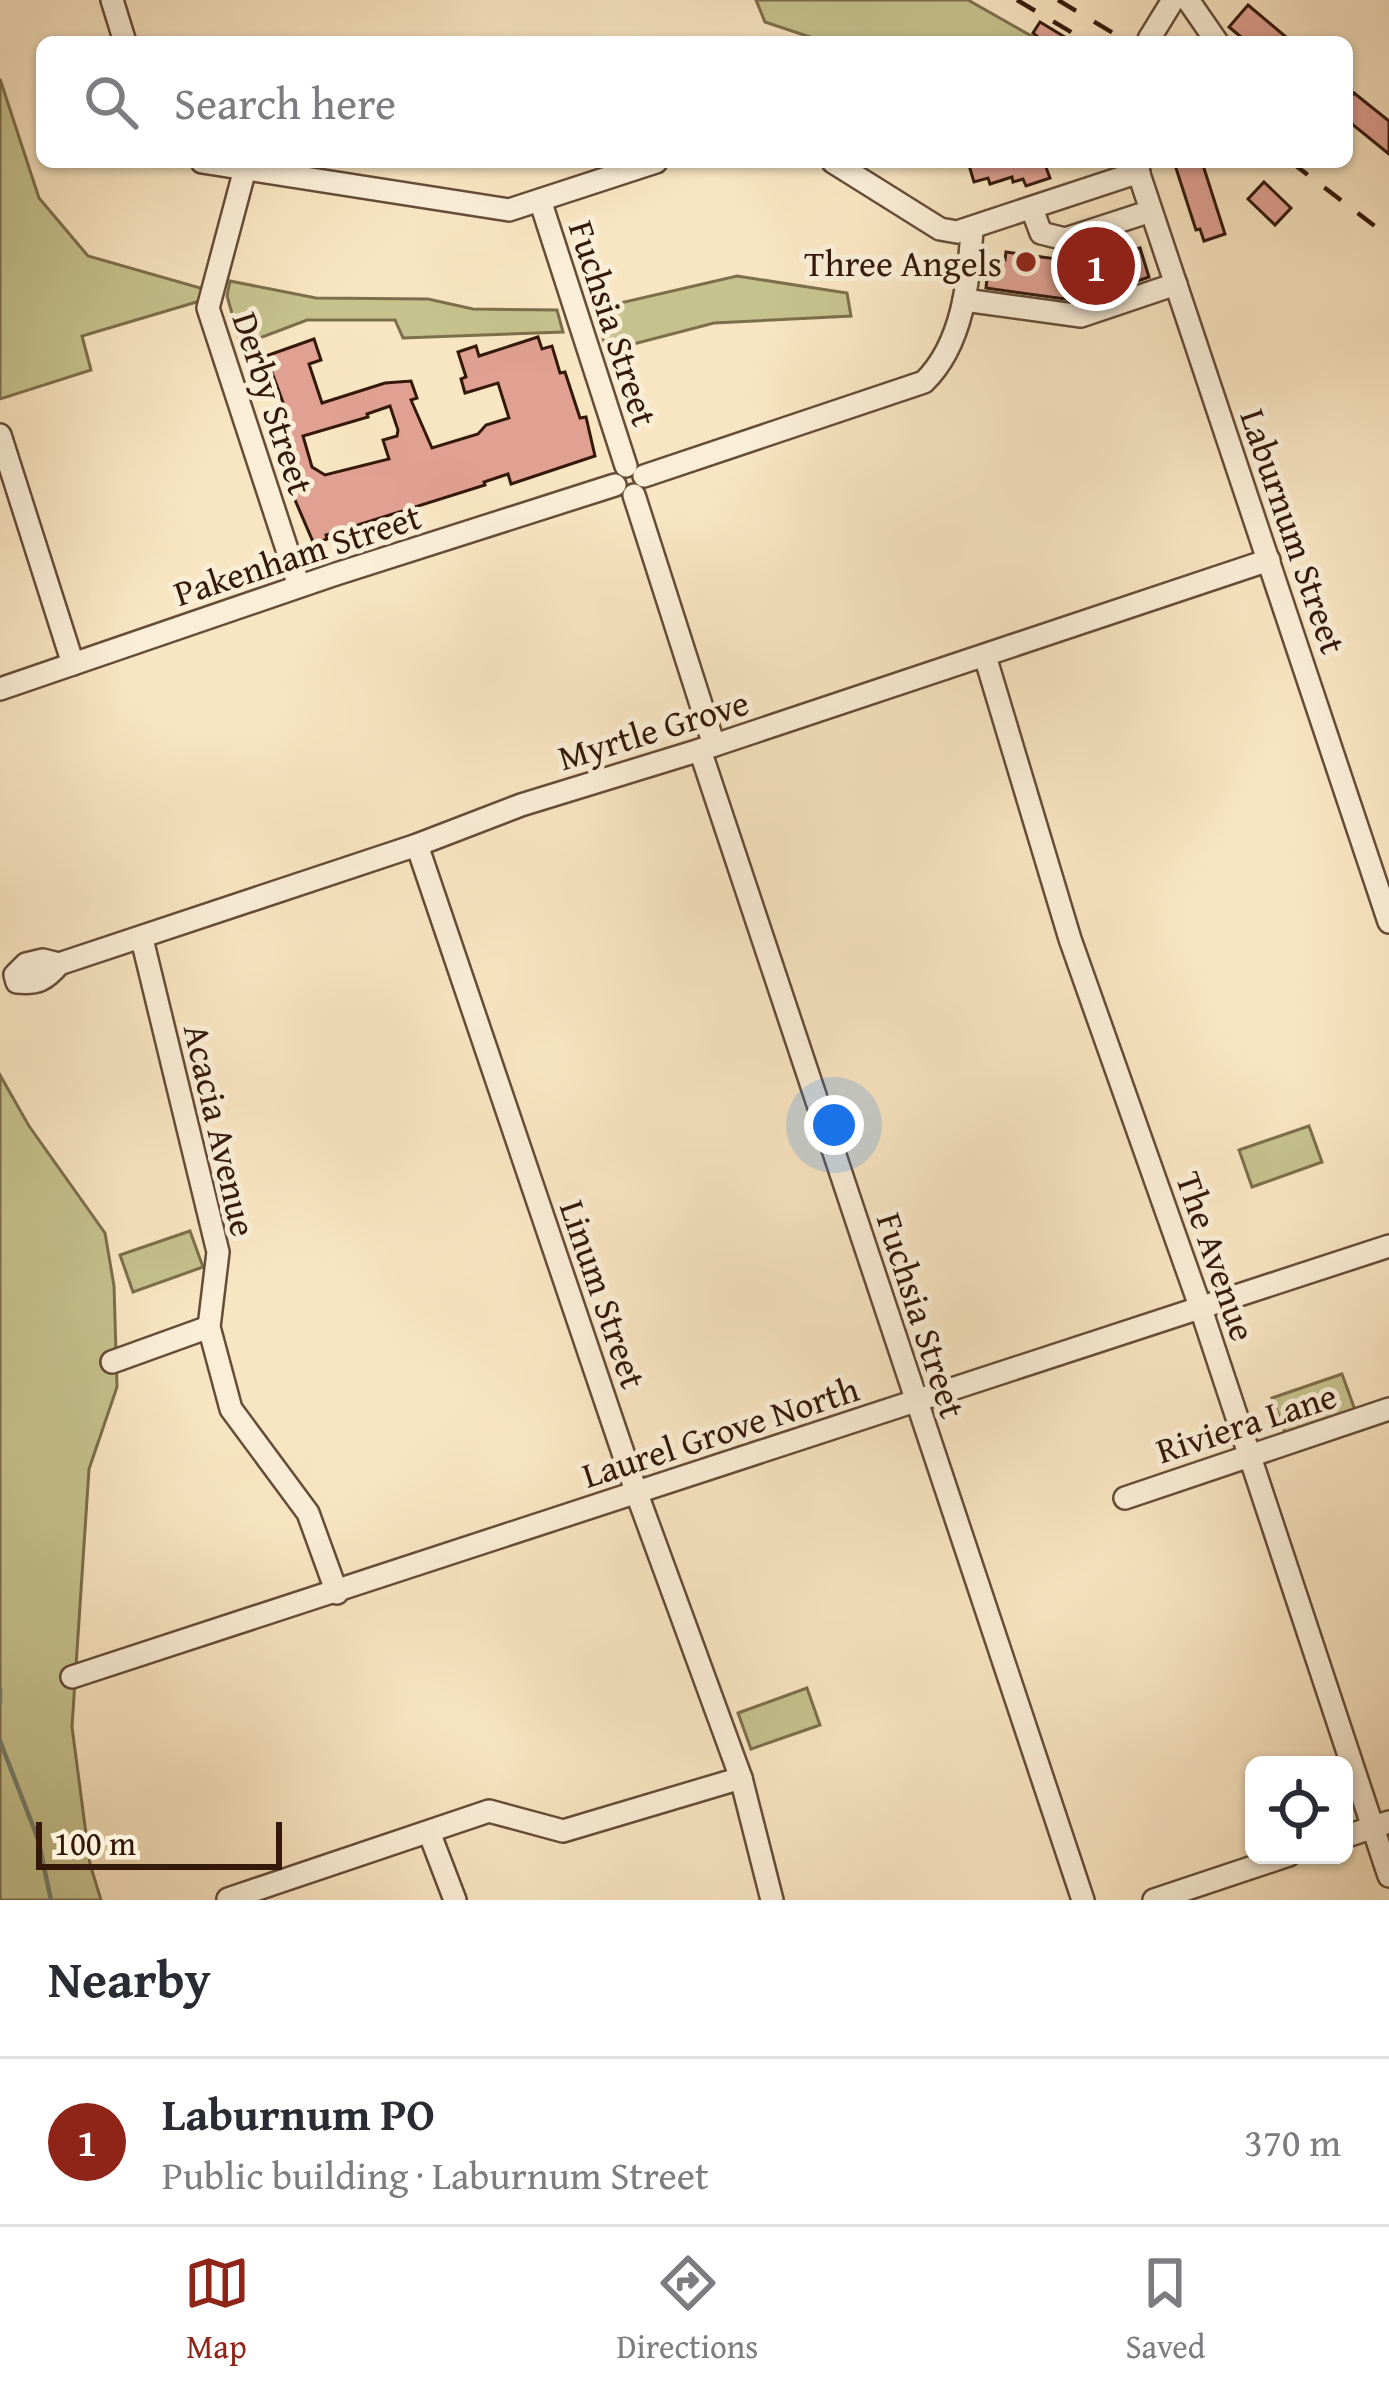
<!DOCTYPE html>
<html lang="en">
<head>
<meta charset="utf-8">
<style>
  body { margin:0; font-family:"Gentium Book Plus",serif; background:#f2f2f3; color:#2b2b33 }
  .controls { position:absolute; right:36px; bottom:36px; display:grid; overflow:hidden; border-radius:18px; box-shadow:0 3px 9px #0004 }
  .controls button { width:108px; height:108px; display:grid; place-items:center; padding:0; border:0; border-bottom:3px solid #e1e1e2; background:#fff; color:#2b2b33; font:60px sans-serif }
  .scale { position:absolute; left:36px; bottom:30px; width:246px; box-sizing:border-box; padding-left:12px; border:6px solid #34190a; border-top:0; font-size:33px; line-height:42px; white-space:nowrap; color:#34190a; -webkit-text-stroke:9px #faeed7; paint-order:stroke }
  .you { position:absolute; left:834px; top:1125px; width:42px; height:42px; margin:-30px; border:9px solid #fff; border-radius:50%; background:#1a73e8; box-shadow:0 0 0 18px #1a73e833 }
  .badge { display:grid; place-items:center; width:78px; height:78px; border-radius:50%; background:#8f2418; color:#fff; font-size:39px; font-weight:700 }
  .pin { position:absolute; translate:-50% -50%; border:6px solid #fff; box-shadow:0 3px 12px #0006 }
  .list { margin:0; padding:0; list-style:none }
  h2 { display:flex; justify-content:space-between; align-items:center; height:156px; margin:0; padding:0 48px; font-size:51px }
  h2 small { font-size:39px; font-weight:400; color:#7c7c81 }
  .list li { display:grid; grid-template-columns:78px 1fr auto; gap:36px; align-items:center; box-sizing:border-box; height:168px; padding:0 48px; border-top:3px solid #e1e1e2 }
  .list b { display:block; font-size:45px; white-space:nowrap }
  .list p { margin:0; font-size:39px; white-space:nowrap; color:#7c7c81 }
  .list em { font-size:39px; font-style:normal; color:#7c7c81 }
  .icon { flex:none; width:66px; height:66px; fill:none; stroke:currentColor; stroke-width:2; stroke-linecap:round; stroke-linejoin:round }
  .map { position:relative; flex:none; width:1389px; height:1900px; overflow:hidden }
  .search { position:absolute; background:#fff; box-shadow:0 3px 9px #0004; left:36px; right:36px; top:36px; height:132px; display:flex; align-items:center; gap:30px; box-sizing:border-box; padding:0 42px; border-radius:18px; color:#7c7c81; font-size:45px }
  .sheet { height:324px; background:#fff }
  nav { display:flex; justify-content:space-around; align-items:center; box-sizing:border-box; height:168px; border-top:3px solid #e1e1e2; background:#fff; font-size:33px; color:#7c7c81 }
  nav a { display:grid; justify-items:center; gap:6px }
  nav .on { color:#8f2418 }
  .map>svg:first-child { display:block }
  .green { fill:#c5c28d; stroke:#7c6e4c; stroke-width:3 }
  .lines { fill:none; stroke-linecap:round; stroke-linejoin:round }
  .stream { stroke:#747d6c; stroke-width:4.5 }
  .building { fill:#e0a092; stroke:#34190a; stroke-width:3; fill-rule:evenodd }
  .minor-casing { stroke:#654c38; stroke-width:26 }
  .minor { stroke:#faeed7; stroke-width:21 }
  .rail { stroke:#34190a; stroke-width:4.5; stroke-dasharray:21 21; stroke-linecap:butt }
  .poi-dot { fill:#8f2418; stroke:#faeed7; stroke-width:4.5 }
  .labels { text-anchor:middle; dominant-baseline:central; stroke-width:10; stroke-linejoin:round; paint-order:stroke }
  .poi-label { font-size:36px; fill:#34190a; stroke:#faeed7; text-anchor:end }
  .street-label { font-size:36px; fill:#34190a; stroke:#faeed7 }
</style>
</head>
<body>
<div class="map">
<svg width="1389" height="1900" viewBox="0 0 1389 1900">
  <rect width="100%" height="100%" fill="#f8e5c1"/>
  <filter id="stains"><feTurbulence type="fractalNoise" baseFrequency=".00167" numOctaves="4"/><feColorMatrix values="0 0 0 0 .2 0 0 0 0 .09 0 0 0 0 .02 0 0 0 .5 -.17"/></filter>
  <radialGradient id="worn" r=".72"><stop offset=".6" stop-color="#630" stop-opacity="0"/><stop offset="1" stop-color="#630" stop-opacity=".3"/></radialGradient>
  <!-- green -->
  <g class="green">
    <polygon points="756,0 968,0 1042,42 825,42 765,22"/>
    <polygon points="0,79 39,198 88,256 211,291 210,298 82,336 91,370 0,399"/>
    <polygon points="737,276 847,293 851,316 714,323 607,351 594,309"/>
    <polygon points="230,281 316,298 428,299 473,309 557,310 563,332 403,338 395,320 307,320 241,345 227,296"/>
    <polygon points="0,1075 29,1126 105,1233 114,1286 117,1387 89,1469 72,1727 90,1864 101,1900 0,1900"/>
    <polygon points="1309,1126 1322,1162 1252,1187 1239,1150"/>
    <polygon points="190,1231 203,1267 133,1292 120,1255"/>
    <polygon points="1342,1374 1355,1410 1286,1435 1272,1398"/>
    <polygon points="807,1688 820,1725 751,1749 738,1713"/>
  </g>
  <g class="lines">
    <!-- stream -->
    <g class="stream">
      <polyline points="0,1689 0,1703"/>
      <polyline points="0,1741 38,1839 51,1900"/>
    </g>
  </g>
  <!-- building -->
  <g class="building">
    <polygon points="1248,5 1292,42 1247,42 1229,27"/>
    <polygon points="1040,22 1073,42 1044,42 1033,33"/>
    <polygon points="1354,93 1389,121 1389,154 1347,120 1347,103"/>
    <polygon points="968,162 1044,162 1050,178 1026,186 1023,179 1013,182 1012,177 990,184 988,178 974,182"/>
    <polygon points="1174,162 1202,162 1225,234 1204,241 1200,229 1196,230"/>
    <polygon points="1264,182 1291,208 1275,225 1248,199"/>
    <polygon points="1140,248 1149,277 1080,301 986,288 989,258 1005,260 1006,252 1071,261 1074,269"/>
    <path d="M 538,337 L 542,349 L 552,346 L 560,373 L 565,372 L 580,418 L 586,417 L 595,456 L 511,484 L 508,474 L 484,482 L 485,485 L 326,535 L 327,539 L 314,544 L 292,493 L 287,468 L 293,464 L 289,453 L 293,452 L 282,418 L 288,416 L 266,356 L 314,339 L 321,360 L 309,364 L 322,403 L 385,383 L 411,381 L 417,398 L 411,400 L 432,448 L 478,434 L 486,425 L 509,418 L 498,383 L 465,393 L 461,379 L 466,377 L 458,352 L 476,346 L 479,356 ZM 390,406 L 398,430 L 397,436 L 383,440 L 389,459 L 325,475 L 312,467 L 303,436 L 368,417 L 367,414 Z"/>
  </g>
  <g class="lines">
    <defs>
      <g id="minor">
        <polyline points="112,0 125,42"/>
        <polyline points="1188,0 1217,42"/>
        <polyline points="1149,39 1173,0"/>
        <polyline points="202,162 509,210 656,162"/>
        <polyline points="833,162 940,229 957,232 1139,172"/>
        <polyline points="1135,162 1389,922"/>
        <polyline points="245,169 208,308 299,586"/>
        <polyline points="540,200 626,466"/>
        <polyline points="1032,209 1041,233 1065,239 1151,211"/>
        <polyline points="964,300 1081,316 1176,284"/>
        <polyline points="0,435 73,664"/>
        <path d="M 644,476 L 924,382 C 963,344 969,281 972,229"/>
        <polyline points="634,495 714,745"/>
        <polyline points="985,656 1070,939 1201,1309 1389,1876"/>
        <polyline points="0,689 333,575 615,485"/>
        <polyline points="700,750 1083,1900"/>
        <polyline points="417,845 637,1494 741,1778 772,1900"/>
        <polyline points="142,939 218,1252 209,1327 231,1409 308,1513 337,1593"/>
        <path d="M 43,960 L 59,964 C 46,980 37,984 17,982 L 15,975 L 26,964 Z"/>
        <polyline points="59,964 417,845 521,805 700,750 1269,560"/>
        <polyline points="112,1362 209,1327"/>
        <polyline points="1125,1498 1389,1409"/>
        <polyline points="72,1677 1389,1246"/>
        <polyline points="429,1832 455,1900"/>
        <polyline points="1344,1837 1389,1822"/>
        <polyline points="228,1899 489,1811 563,1831 741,1778"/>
        <polyline points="1154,1900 1289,1855"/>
      </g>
    </defs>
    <!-- minor casing -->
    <use href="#minor" class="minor-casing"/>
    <!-- minor -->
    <use href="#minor" class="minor"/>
    <!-- rail -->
    <g class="rail">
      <polyline points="1017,0 1088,42"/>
      <polyline points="1058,0 1128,42"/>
      <polyline points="1291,162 1389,237"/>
    </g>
  </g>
  <!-- markers -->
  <circle class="poi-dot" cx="1026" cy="262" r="12"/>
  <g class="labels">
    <!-- poi labels -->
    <g class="poi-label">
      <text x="1002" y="262">Three Angels</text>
    </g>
    <!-- street labels -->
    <g class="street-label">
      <text transform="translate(614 323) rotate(72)">Fuchsia Street</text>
      <text transform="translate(274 403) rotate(72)">Derby Street</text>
      <text transform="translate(1294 531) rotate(71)">Laburnum Street</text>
      <text transform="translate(297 554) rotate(-18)">Pakenham Street</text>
      <text transform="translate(653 729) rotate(-17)">Myrtle Grove</text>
      <text transform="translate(221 1130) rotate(77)">Acacia Avenue</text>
      <text transform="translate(1217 1256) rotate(71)">The Avenue</text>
      <text transform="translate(604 1294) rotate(71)">Linum Street</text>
      <text transform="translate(922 1315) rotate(72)">Fuchsia Street</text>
      <text transform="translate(1246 1422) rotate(-18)">Riviera Lane</text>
      <text transform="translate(720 1431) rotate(-18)">Laurel Grove North</text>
    </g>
  </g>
  <rect width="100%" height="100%" filter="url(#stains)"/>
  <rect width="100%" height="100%" fill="url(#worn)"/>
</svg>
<div class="controls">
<button><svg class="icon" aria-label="locate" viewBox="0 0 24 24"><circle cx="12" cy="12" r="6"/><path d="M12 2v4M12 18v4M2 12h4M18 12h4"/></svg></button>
</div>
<div class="scale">100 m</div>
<div class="you"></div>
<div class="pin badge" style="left:1096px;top:266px">1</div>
<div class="search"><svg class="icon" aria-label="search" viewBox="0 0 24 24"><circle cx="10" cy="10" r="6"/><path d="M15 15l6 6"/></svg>Search here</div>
</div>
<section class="sheet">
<h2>Nearby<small></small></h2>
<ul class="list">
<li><span class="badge">1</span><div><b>Laburnum PO</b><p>Public building · Laburnum Street</p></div><em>370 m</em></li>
</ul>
</section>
<nav>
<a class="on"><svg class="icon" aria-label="map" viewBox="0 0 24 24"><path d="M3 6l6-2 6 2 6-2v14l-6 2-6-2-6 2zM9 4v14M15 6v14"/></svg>Map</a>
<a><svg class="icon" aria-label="directions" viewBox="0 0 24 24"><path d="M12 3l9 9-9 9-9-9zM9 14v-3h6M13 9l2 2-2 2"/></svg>Directions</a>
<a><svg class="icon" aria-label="saved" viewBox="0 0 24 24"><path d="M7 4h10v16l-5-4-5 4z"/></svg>Saved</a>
</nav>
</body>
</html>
